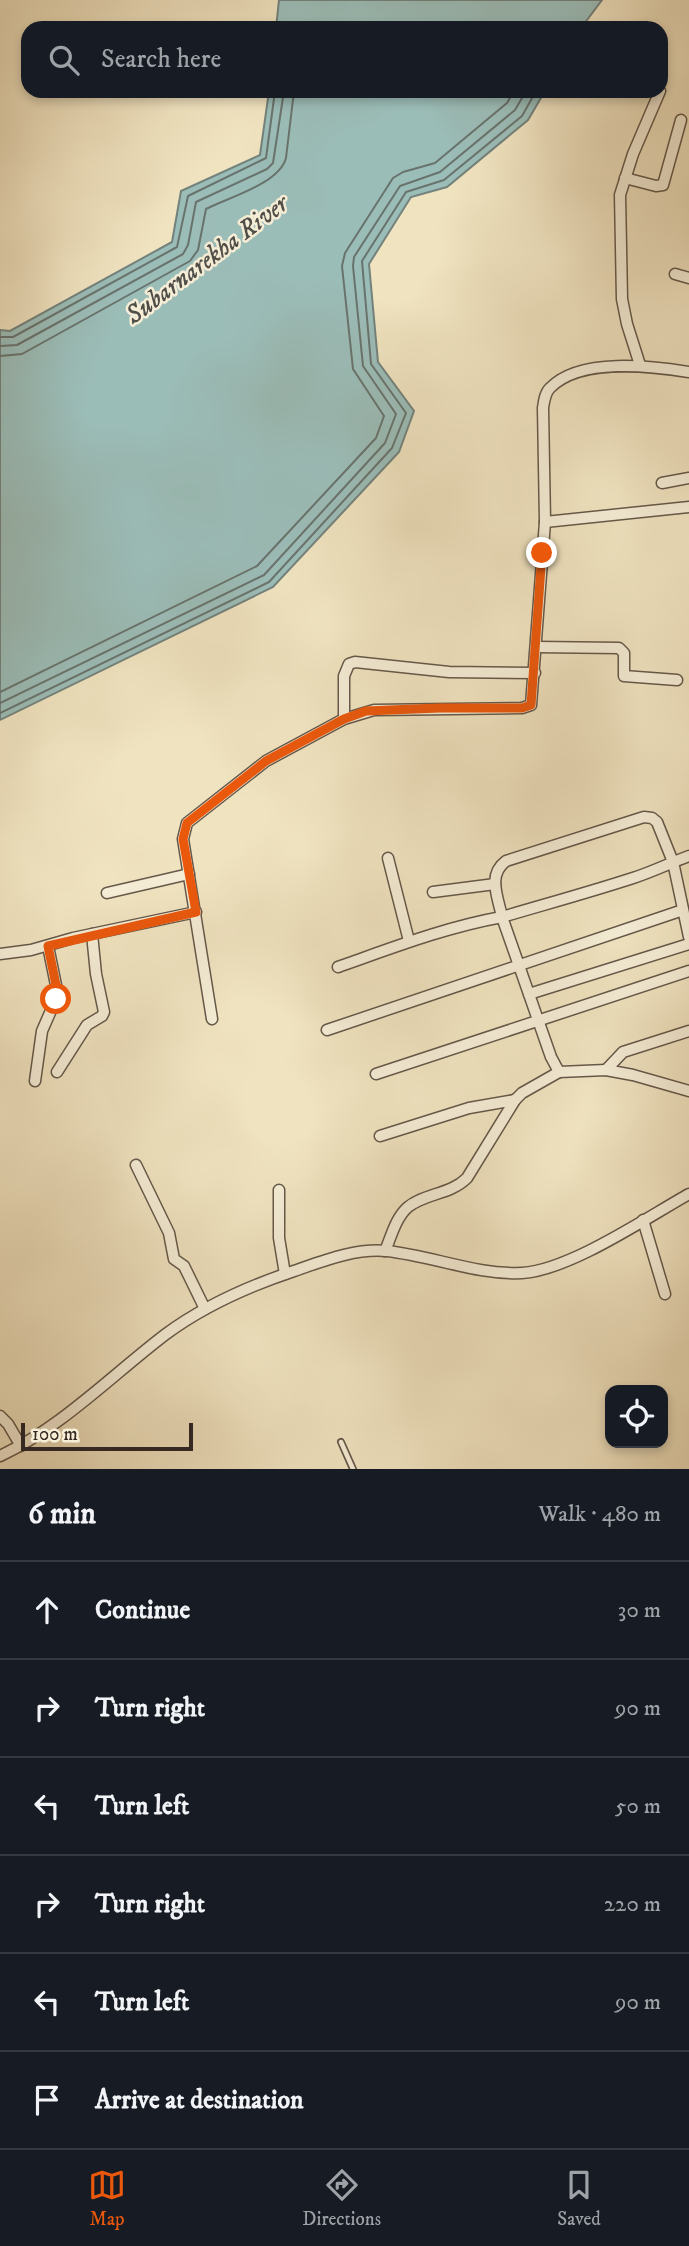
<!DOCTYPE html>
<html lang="en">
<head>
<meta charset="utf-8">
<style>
  body { margin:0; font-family:"IM FELL DW Pica",serif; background:#20242c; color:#f1f3f6 }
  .controls { position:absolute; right:21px; bottom:21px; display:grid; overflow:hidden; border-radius:14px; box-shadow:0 4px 10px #0003 }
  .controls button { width:63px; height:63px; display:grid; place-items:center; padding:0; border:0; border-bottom:2px solid #363941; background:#171b24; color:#f1f3f6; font:35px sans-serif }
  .scale { position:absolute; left:21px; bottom:18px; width:172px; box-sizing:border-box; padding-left:7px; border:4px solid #372922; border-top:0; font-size:19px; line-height:24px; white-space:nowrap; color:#372922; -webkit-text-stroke:5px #f5edd6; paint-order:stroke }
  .stop { position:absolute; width:21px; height:21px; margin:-16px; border:5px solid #ea580c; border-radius:50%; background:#fff }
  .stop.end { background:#ea580c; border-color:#fff; box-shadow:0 2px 7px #0008 }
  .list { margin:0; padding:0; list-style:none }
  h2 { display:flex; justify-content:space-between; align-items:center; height:91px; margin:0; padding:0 28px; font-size:30px }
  h2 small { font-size:23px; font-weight:400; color:#9ea1a6 }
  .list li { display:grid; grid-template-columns:46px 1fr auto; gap:21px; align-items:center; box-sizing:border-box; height:98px; padding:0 28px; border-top:2px solid #363941 }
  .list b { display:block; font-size:26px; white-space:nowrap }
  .list em { font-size:23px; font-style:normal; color:#9ea1a6 }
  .icon { flex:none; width:38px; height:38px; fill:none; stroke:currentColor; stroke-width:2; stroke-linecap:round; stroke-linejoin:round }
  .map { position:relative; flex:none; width:689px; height:1469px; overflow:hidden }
  .search { position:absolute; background:#171b24; box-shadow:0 4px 10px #0003; left:21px; right:21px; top:21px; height:77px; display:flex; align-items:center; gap:18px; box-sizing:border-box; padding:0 24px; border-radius:21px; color:#9ea1a6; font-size:26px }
  .sheet { height:679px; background:#171b24 }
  nav { display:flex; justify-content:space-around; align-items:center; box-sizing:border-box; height:98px; border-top:2px solid #363941; background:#171b24; font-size:19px; color:#9ea1a6 }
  nav a { display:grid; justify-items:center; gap:4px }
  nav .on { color:#ea580c }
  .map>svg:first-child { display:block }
  .water { fill:#9bbdb8; stroke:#73827c; stroke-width:2 }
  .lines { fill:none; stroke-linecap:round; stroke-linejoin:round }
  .shore { stroke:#69736d; stroke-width:2 }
  .service-casing { stroke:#65584a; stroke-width:8 }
  .minor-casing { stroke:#65584a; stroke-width:13 }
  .service { stroke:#f5edd6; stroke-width:4.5 }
  .minor { stroke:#f5edd6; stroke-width:10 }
  .route { stroke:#ea580c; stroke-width:9 }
  .labels { text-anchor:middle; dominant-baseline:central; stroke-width:5; stroke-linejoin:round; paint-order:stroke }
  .water-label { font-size:26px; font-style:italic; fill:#504e48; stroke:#f5edd6 }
</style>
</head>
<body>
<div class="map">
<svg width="689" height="1469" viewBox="0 0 689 1469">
  <rect width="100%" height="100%" fill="#f0e3c0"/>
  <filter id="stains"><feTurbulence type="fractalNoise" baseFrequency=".00286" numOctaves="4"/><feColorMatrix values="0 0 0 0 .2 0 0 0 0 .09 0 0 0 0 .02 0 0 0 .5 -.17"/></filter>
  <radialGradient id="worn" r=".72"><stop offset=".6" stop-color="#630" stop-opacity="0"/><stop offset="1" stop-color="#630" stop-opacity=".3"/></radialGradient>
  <!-- water -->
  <g class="water">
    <polygon points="279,0 602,0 581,28 276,28"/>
    <polygon points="269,91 545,91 528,120 447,187 411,197 369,264 378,362 414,411 399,452 273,587 0,720 0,330 10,331 172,242 181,191 260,155"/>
  </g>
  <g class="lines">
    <!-- shore -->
    <g class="shore">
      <polyline points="0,337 13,337 177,247 188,196 266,158 275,91"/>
      <polyline points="0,346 17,345 183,254 188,245 196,202 267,169 273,163 284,91"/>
      <path d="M 0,356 L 22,354 L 190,261 L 198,250 L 206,209 C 229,197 279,184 286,158 L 294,91"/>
      <polyline points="0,692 257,566 376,438 384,416 353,369 342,266 345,253 393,178 403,172 435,163 507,103 514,91"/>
      <polyline points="0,703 264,575 385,443 396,414 363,366 353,266 354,257 400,186 440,172 515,110 526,91"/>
      <polyline points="0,713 269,582 392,448 406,413 371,364 362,261 406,192 444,180 522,116 536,91"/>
    </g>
    <defs>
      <polyline id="service" points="341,1442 353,1469"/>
      <g id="minor">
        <polyline points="625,178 656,186 663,185 681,120"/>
        <polyline points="675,274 689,278"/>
        <polyline points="640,365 627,324 622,299 620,195 633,154 660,91"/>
        <polyline points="662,483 689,478"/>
        <polyline points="545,522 689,507"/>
        <polyline points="536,647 619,648 624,653 624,676 677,680"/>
        <polyline points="344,719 344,676 349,664 355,662 449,672 535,673"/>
        <path d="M 689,856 C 670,863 652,872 633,878 C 590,892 546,904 502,917 C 498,897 487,875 506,861 L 644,817 L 652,818 L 657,822 L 673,862 L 689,937"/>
        <polyline points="388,858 409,941"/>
        <polyline points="433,892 495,884"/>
        <polyline points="107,893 189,874"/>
        <polyline points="0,954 31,950 73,938 196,912"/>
        <path d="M 338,967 C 392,948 446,927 502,917 L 551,1057 L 559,1072 L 606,1070 L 633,1075 L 689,1091"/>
        <polyline points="529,994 689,944"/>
        <path d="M 212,1019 L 183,839 L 187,823 L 266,761 L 344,719 L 374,710 L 522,708 L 531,705 L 545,522 L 543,408 C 544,401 545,393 550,388 C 580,357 651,366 689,372"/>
        <polyline points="327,1030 683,910"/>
        <polyline points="606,1070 623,1052 689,1031"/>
        <polyline points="57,1072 87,1025 102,1016 104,1012 96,974 92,934"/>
        <polyline points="376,1074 689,971"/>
        <polyline points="35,1081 42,1031 56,999 57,990 48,946"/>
        <polyline points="380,1136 469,1108 515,1100"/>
        <polyline points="136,1165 169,1233 174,1259 184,1266 205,1309"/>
        <polyline points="279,1190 279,1238 285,1274"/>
        <polyline points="643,1220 665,1294"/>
        <path d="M 385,1251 C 391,1237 396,1217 408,1207 C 425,1193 450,1195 467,1178 L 515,1100 L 522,1093 L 559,1072"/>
        <polyline points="0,1416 8,1424 21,1446"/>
        <path d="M 0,1456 C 62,1427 112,1375 166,1334 C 204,1306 249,1286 294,1271 C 323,1261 355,1248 387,1251 C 432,1256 477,1275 522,1273 C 570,1270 646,1218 689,1194"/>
      </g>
    </defs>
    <!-- service casing -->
    <use href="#service" class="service-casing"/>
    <!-- minor casing -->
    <use href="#minor" class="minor-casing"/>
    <!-- service -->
    <use href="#service" class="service"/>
    <!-- minor -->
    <use href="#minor" class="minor"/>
  </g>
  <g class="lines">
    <!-- route -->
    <polyline class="route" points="56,999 57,990 48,946 196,912 183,839 187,823 266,761 344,719 366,711 439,708 522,708 531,705 542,553"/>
  </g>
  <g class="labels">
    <!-- water labels -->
    <g class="water-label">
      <text transform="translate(207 260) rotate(-37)">Subarnarekha River</text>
    </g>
  </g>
  <rect width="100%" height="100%" filter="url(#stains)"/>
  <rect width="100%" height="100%" fill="url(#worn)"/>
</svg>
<div class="controls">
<button><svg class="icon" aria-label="locate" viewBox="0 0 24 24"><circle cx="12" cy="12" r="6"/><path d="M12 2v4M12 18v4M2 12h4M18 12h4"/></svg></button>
</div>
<div class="scale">100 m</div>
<div class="stop" style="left:56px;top:999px"></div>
<div class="stop end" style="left:542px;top:553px"></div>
<div class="search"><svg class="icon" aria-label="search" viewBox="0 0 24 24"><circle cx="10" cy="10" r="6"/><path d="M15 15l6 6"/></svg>Search here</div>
</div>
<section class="sheet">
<h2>6 min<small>Walk · 480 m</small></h2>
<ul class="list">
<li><svg class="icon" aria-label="ahead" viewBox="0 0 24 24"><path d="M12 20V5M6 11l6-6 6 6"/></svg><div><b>Continue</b></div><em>30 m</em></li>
<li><svg class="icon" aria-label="right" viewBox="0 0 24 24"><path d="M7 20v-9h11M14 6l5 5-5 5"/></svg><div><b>Turn right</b></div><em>90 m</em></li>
<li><svg class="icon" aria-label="left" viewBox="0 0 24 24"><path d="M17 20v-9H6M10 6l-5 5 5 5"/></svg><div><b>Turn left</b></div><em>50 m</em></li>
<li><svg class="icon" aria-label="right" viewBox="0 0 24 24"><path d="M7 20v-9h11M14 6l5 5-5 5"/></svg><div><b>Turn right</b></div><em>220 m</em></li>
<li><svg class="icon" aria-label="left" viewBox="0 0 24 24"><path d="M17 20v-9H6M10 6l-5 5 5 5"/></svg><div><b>Turn left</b></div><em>90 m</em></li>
<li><svg class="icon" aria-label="arrive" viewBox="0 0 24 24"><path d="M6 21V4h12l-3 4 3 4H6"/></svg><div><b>Arrive at destination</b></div></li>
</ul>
</section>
<nav>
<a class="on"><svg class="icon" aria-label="map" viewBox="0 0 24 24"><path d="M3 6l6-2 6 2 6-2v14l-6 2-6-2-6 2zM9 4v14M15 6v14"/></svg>Map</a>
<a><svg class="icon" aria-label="directions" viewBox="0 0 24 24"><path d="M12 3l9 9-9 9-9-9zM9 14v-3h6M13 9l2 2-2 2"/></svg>Directions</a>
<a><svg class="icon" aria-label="saved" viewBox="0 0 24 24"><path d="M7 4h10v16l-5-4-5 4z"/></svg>Saved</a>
</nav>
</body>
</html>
